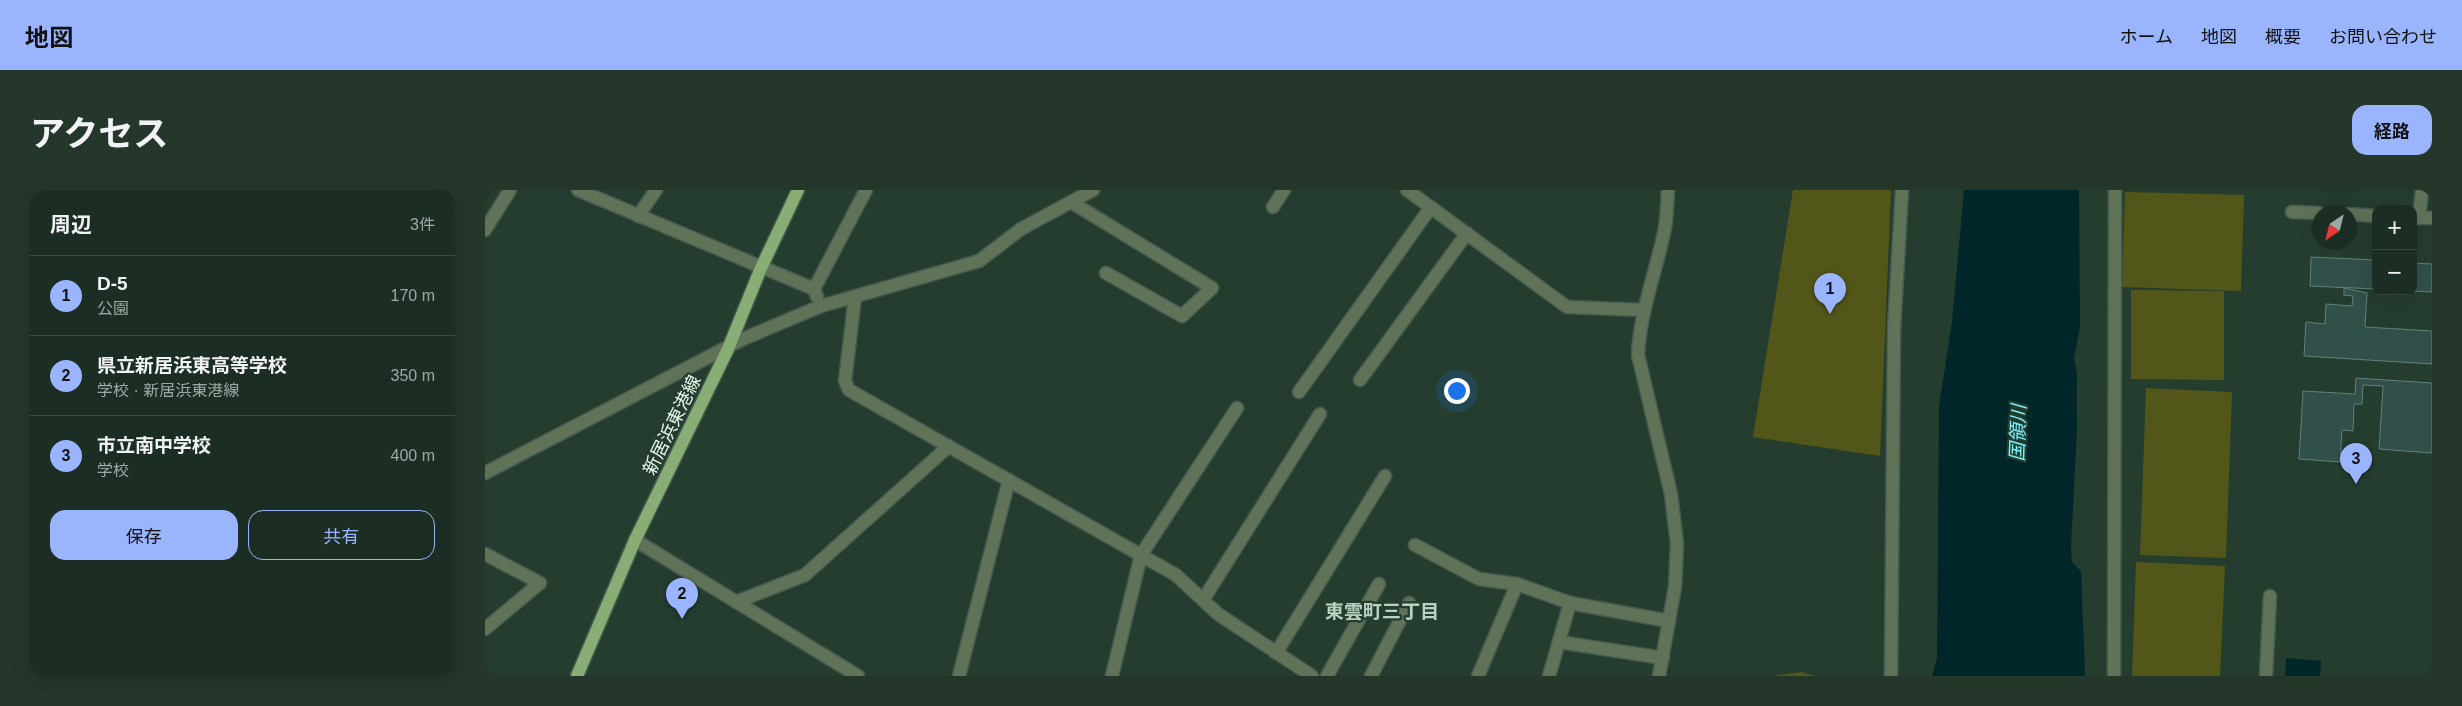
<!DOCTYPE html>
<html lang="ja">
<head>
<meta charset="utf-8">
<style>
  body { margin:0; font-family:Arial,"Noto Sans JP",sans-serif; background:#25362b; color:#f1f3f6 }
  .controls { position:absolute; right:15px; top:15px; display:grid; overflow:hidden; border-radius:10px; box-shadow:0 5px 20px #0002 }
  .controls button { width:45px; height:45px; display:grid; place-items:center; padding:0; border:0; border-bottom:1px solid #3a4a41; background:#1c2e23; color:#f1f3f6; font:25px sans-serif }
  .compass { position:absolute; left:1827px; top:15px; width:45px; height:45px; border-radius:50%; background:#1c2e23; box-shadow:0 5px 20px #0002; rotate:215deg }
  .you { position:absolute; left:971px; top:200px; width:18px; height:18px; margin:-12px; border:4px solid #fff; border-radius:50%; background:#1a73e8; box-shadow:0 0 0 8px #1a73e833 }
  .badge { display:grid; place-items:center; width:32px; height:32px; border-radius:50%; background:#9ab5fd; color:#111; font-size:16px; font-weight:700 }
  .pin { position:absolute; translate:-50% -41px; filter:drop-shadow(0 1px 2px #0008) }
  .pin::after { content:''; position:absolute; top:26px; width:18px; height:15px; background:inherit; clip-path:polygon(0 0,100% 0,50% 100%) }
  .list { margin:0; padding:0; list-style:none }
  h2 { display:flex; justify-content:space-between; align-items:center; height:65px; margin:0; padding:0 20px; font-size:21px }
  h2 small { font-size:16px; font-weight:400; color:#a0a8a6 }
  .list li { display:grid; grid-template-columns:32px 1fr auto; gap:15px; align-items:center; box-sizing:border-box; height:80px; padding:0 20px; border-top:1px solid #3a4a41 }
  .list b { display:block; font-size:19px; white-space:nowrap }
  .list p { margin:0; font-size:16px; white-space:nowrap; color:#a0a8a6 }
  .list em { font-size:16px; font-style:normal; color:#a0a8a6 }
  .actions { display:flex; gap:10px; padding:15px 20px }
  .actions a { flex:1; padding:11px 0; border:1px solid #9ab5fd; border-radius:15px; text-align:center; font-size:18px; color:#9ab5fd }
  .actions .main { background:#9ab5fd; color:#111 }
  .map { position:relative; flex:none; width:1947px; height:486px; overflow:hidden; border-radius:15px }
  header { display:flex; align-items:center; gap:30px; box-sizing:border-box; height:70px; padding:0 25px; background:#9ab5fd; color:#111 }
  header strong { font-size:24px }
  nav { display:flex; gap:28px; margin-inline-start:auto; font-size:18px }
  .intro { display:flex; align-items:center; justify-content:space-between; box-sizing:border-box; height:120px; padding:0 30px }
  h1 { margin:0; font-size:35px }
  .button { padding:12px 22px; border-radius:15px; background:#9ab5fd; color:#111; font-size:18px; font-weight:700 }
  main { display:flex; gap:30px; padding:0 30px }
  aside { flex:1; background:#1c2e23; border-radius:15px; box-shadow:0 5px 20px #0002 }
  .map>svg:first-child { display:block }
  .green { fill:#525719 }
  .water { fill:#002629 }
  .building { fill:#31504a; stroke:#61827b }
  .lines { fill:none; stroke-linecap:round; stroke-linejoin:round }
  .minor-casing { stroke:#455b4e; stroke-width:15 }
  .major-casing { stroke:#455b4e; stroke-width:15 }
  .minor { stroke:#607358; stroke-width:12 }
  .major { stroke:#88ae76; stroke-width:12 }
  .labels { text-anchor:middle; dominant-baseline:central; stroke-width:4.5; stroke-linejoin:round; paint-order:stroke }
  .street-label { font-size:18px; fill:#eaf9f0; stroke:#253d2f }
  .water-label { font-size:19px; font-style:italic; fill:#7bf2fb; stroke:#253d2f }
  .neighbourhood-label { font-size:19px; font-weight:bold; fill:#b6d2c0; stroke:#253d2f }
</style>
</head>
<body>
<header>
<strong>地図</strong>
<nav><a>ホーム</a><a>地図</a><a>概要</a><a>お問い合わせ</a></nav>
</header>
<div class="intro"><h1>アクセス</h1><a class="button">経路</a></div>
<main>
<aside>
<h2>周辺<small>3件</small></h2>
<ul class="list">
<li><span class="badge">1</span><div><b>D-5</b><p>公園</p></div><em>170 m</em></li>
<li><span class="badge">2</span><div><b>県立新居浜東高等学校</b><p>学校 · 新居浜東港線</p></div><em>350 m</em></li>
<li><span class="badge">3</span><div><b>市立南中学校</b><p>学校</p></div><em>400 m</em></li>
</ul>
<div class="actions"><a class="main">保存</a><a>共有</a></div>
</aside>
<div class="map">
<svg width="1947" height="486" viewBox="0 0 1947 486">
  <rect width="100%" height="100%" fill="#253d2f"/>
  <!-- green -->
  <g class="green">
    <polygon points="1308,0 1406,0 1395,266 1268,247"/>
    <polygon points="1640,2 1759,5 1756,101 1637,97"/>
    <polygon points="1646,100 1739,101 1739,190 1646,189"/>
    <polygon points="1661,198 1747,202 1741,368 1655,365"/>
    <polygon points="1651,372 1740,376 1735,486 1647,486"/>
    <polygon points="1316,482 1330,486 1286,486"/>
  </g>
  <!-- water -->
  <g class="water">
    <polygon points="1479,0 1594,0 1595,137 1589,169 1592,183 1592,238 1586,356 1587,372 1596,381 1600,486 1447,486 1452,468 1454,216 1467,132"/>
    <polygon points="1801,468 1836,471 1835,486 1800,486"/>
  </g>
  <!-- building -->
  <g class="building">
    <polygon points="1826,67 1891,70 1891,99 1825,96"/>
    <polygon points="1928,73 1947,74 1947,102 1927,101"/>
    <polygon points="1859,98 1882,103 1880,137 1947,141 1947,174 1819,166 1821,132 1840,134 1841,114 1867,116 1868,106 1859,105"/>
    <polygon points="1871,188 1947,193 1947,263 1894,259 1898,196 1878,195 1877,214 1869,214 1868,241 1857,240 1855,272 1814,269 1818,201 1870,204"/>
  </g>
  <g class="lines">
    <defs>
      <g id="minor">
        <polyline points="93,0 329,99"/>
        <polyline points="922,0 1082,117 1159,120"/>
        <polyline points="586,12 727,98 697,126 621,83"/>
        <polyline points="788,17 799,0"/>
        <polyline points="1807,22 1834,23"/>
        <polyline points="1864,24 1891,26"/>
        <polyline points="153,26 171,0"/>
        <polyline points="1928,27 1934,28 1937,0"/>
        <polyline points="1934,28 1947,28"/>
        <polyline points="0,40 25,0"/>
        <polyline points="332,107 329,99 381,0"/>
        <polyline points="370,107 360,191 364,200 691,385 733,424 827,486"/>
        <polyline points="875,190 982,43"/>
        <polyline points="814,202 946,17"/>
        <polyline points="0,283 258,149 336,116 494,71 536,39 608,0"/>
        <polyline points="150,350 373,486"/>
        <polyline points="930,355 994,389 1032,394 993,486"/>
        <polyline points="0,364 55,393 0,439"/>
        <polyline points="1032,394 1085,413 1184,431"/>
        <polyline points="718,410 835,224"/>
        <polyline points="251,412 320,385 464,256"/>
        <polyline points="1074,452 1178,468"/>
        <polyline points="791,463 900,286"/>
        <polyline points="474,486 524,290"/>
        <polyline points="627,486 656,365 752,218"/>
        <polyline points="842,486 894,394"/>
        <polyline points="886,486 924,413"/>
        <polyline points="1064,486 1085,413"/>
        <path d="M 1174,486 L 1190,397 L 1192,354 L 1186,304 L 1153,165 C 1155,123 1170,84 1179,43 C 1182,29 1182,14 1183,0"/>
        <polyline points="1406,486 1409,138 1417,0"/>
        <polyline points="1629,486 1630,0"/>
        <polyline points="1781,486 1785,406"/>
      </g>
      <polyline id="major" points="92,486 150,350 243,159 276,78 313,0"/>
    </defs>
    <!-- minor casing -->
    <use href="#minor" class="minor-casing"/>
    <!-- major casing -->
    <use href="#major" class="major-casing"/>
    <!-- minor -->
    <use href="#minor" class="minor"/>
    <!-- major -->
    <use href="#major" class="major"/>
  </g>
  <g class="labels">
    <!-- street labels -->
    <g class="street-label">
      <text transform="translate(187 235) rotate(-64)">新居浜東港線</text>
    </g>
    <!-- water labels -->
    <g class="water-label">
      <text transform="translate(1533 243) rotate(-88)">国領川</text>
    </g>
    <!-- neighbourhood labels -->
    <g class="neighbourhood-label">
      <text x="897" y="421">東雲町三丁目</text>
    </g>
  </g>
</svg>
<div class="controls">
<button>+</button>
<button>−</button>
</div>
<svg class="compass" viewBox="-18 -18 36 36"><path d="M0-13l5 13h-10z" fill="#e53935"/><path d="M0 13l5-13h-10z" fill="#a0a8a6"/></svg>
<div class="you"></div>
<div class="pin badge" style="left:1345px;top:124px">1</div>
<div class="pin badge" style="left:197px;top:429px">2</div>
<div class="pin badge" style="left:1871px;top:294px">3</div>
</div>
</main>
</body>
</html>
